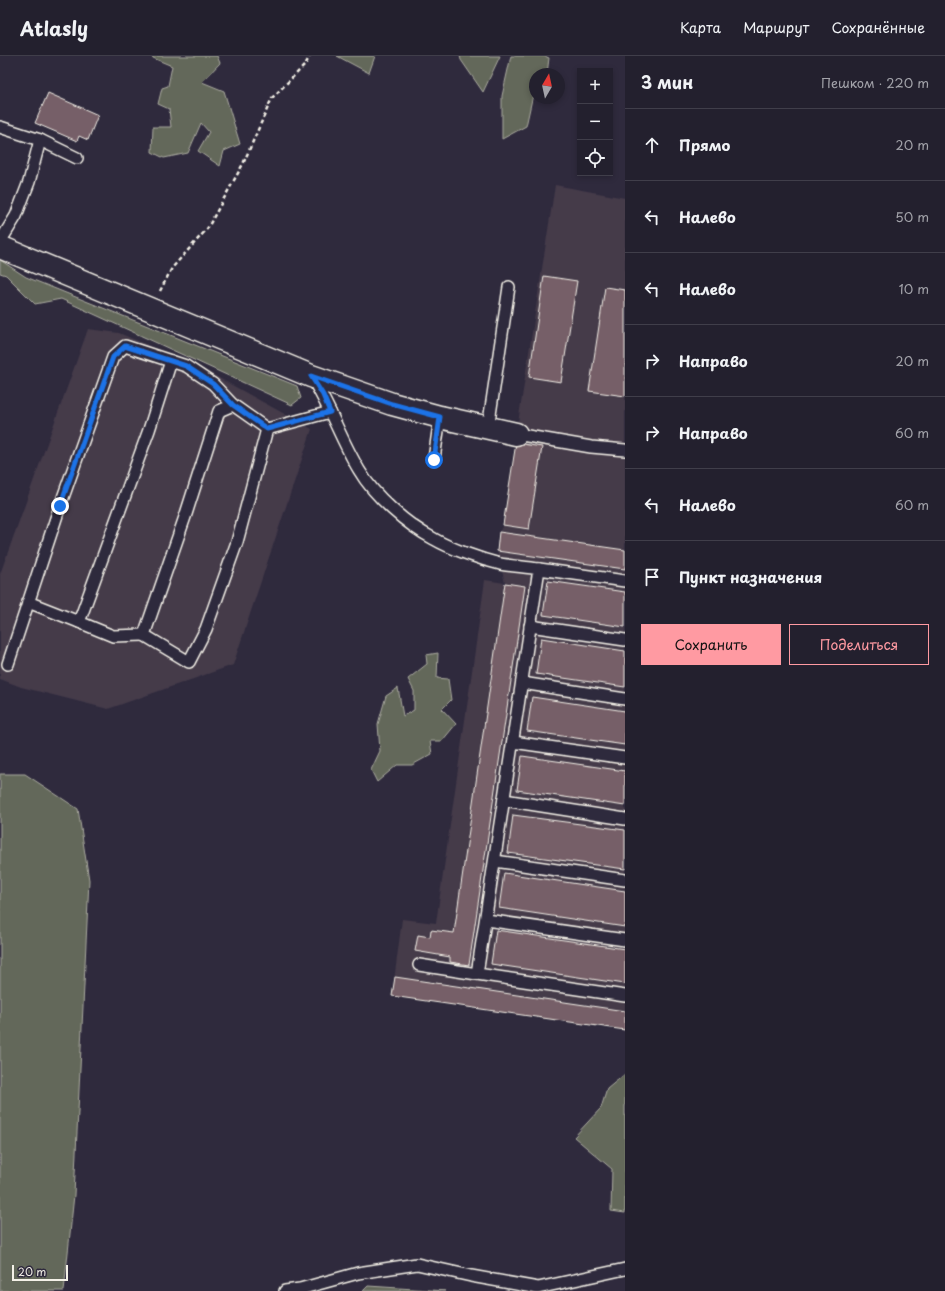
<!DOCTYPE html>
<html lang="ru">
<head>
<meta charset="utf-8">
<style>
  body { margin:0; font-family:"Playpen Sans",sans-serif; background:#2f2d3a; color:#f1f3f6 }
  .controls { position:absolute; right:12px; top:12px; display:grid; overflow:hidden; border-radius:0px; box-shadow:0 2px 6px #0003 }
  .controls button { width:36px; height:36px; display:grid; place-items:center; padding:0; border:0; border-bottom:1px solid #403e4a; background:#23202e; color:#f1f3f6; font:20px sans-serif }
  .compass { position:absolute; left:529px; top:12px; width:36px; height:36px; border-radius:50%; background:#23202e; box-shadow:0 2px 6px #0003; rotate:9deg }
  .scale { position:absolute; left:12px; bottom:10px; width:56px; box-sizing:border-box; padding-left:4px; border:2px solid #f4f1e8; border-top:0; font-size:11px; line-height:14px; white-space:nowrap; color:#f4f1e8; -webkit-text-stroke:3px #2f2a3d; paint-order:stroke }
  .stop { position:absolute; width:12px; height:12px; margin:-9px; border:3px solid #1a73e8; border-radius:50%; background:#fff }
  .stop.end { background:#1a73e8; border-color:#fff; box-shadow:0 1px 4px #0008 }
  .list { margin:0; padding:0; list-style:none }
  h2 { display:flex; justify-content:space-between; align-items:center; height:52px; margin:0; padding:0 16px; font-size:17px }
  h2 small { font-size:13px; font-weight:400; color:#a3a3aa }
  .list li { display:grid; grid-template-columns:26px 1fr auto; gap:12px; align-items:center; box-sizing:border-box; height:72px; padding:0 16px; border-top:1px solid #403e4a }
  .list b { display:block; font-size:15px; white-space:nowrap }
  .list em { font-size:13px; font-style:normal; color:#a3a3aa }
  .actions { display:flex; gap:8px; padding:12px 16px }
  .actions a { flex:1; padding:9px 0; border:1px solid #ff9aa2; border-radius:0px; text-align:center; font-size:14px; color:#ff9aa2 }
  .actions .main { background:#ff9aa2; color:#111 }
  .icon { flex:none; width:22px; height:22px; fill:none; stroke:currentColor; stroke-width:2; stroke-linecap:round; stroke-linejoin:round }
  .map { position:relative; flex:none; width:625px; height:1235px; overflow:hidden }
  header { display:flex; align-items:center; gap:24px; box-sizing:border-box; height:56px; padding:0 20px; background:#23202e; border-bottom:1px solid #403e4a }
  header strong { font-size:19px }
  nav { display:flex; gap:22px; margin-inline-start:auto; font-size:14px }
  main { display:flex }
  aside { flex:1; background:#23202e }
  .map>svg:first-child { display:block }
  .built { fill:#443a4a }
  .green { fill:#63685a; stroke:#acaca1 }
  .building { fill:#765e67; stroke:#f4f1e8 }
  .lines { fill:none; stroke-linecap:round; stroke-linejoin:round }
  .lane-casing { stroke:#f4f1e8; stroke-width:14 }
  .street-casing { stroke:#f4f1e8; stroke-width:25 }
  .path { stroke:#f4f1e8; stroke-width:2.5; stroke-dasharray:4 3; stroke-linecap:butt }
  .lane { stroke:#2f2a3d; stroke-width:11 }
  .street { stroke:#2f2a3d; stroke-width:22 }
  .route { stroke:#1a73e8; stroke-width:5 }
</style>
</head>
<body>
<header>
<strong>Atlasly</strong>
<nav><a>Карта</a><a>Маршрут</a><a>Сохранённые</a></nav>
</header>
<main>
<div class="map">
<svg width="625" height="1235" viewBox="0 0 625 1235">
  <rect width="100%" height="100%" fill="#2f2a3d"/>
  <filter id="ink" filterUnits="userSpaceOnUse"><feTurbulence type="fractalNoise" baseFrequency=".025" numOctaves="2"/><feDisplacementMap in="SourceGraphic" scale="8" xChannelSelector="R" yChannelSelector="G"/><feConvolveMatrix kernelMatrix="1 2 1 2 8 2 1 2 1" color-interpolation-filters="sRGB"/></filter>
  <g filter="url(#ink)">
    <!-- built -->
    <g class="built">
      <polygon points="555,129 625,142 625,974 392,940 402,863 436,867 485,524 505,527 497,495 499,476 503,469 516,387 515,386"/>
      <polygon points="88,273 119,277 199,311 312,373 233,609 108,653 21,631 0,623 0,518"/>
    </g>
    <!-- green -->
    <g class="green">
      <polygon points="152,0 217,0 220,7 202,26 224,35 240,88 224,95 220,110 198,95 209,76 201,67 188,97 164,102 152,96 153,71 171,71 169,53 158,48 162,32 168,30 172,10 153,2"/>
      <polygon points="337,0 375,0 369,17"/>
      <polygon points="460,0 500,0 483,36 461,4"/>
      <polygon points="511,0 544,0 549,2 547,18 535,18 535,34 534,34 526,70 502,83 502,40"/>
      <polygon points="0,204 26,221 297,330 301,342 292,349 61,243 35,248 6,219 0,217"/>
      <polygon points="438,597 437,622 448,623 451,644 442,653 456,668 442,685 430,685 432,698 412,709 397,709 377,726 371,714 380,695 378,668 386,640 398,632 403,660 414,654 414,635 408,623 427,608 426,599"/>
      <polygon points="0,718 25,718 78,753 89,824 74,1139 64,1235 0,1235"/>
      <polygon points="625,1018 625,1157 611,1155 612,1113 574,1081 601,1052 607,1033"/>
      <polygon points="368,1230 445,1235 363,1235"/>
    </g>
    <!-- building -->
    <g class="building">
      <polygon points="48,37 98,59 88,84 79,80 77,85 35,67"/>
      <polygon points="544,220 577,225 561,326 529,321"/>
      <polygon points="605,231 625,234 625,340 589,335"/>
      <polygon points="516,387 542,391 529,473 503,469"/>
      <polygon points="499,476 625,494 625,513 497,495"/>
      <polygon points="548,525 625,536 625,571 543,559"/>
      <polygon points="505,527 525,530 469,909 450,906 450,901 415,895 418,879 430,881 431,874 454,877"/>
      <polygon points="541,582 625,595 625,631 536,618"/>
      <polygon points="532,641 625,655 625,689 527,675"/>
      <polygon points="522,700 625,715 625,750 517,734"/>
      <polygon points="513,759 625,774 625,813 508,797"/>
      <polygon points="504,817 625,835 625,871 499,852"/>
      <polygon points="496,874 625,893 625,928 491,908"/>
      <polygon points="395,921 625,955 625,974 392,940"/>
    </g>
    <g class="lines">
      <defs>
        <g id="lane">
          <polyline points="0,71 40,84 77,102"/>
          <polyline points="0,186 16,160 29,126 40,84"/>
          <path d="M 312,322 C 330,351 341,384 359,414 C 374,440 407,469 434,483 C 451,493 480,503 500,508 C 512,510 526,511 539,513 L 477,918"/>
          <polyline points="233,349 267,373"/>
          <polyline points="488,372 509,231"/>
          <polyline points="516,378 591,391 625,394"/>
          <polyline points="434,403 440,361"/>
          <polyline points="539,513 625,525"/>
          <polyline points="28,546 79,566"/>
          <polyline points="530,570 625,584"/>
          <polyline points="144,579 113,580 79,566 149,374 171,305"/>
          <polyline points="8,608 60,450 113,301 125,290 186,310 213,328 233,349 219,355 186,458 144,579 189,606 206,573 237,486 267,373 330,356"/>
          <polyline points="522,627 625,643"/>
          <polyline points="513,686 625,702"/>
          <polyline points="504,744 625,763"/>
          <polyline points="495,805 625,824"/>
          <polyline points="486,864 625,884"/>
          <polyline points="419,909 477,918 625,940"/>
          <polyline points="285,1235 300,1233 358,1217 417,1208 471,1220 538,1232 625,1213"/>
        </g>
        <polyline id="street" points="0,191 311,320 392,348 440,361 516,378"/>
      </defs>
      <!-- lane casing -->
      <use href="#lane" class="lane-casing"/>
      <!-- street casing -->
      <use href="#street" class="street-casing"/>
      <!-- path -->
      <polyline class="path" points="160,235 172,212 207,173 243,108 272,42 305,9 310,0"/>
      <!-- lane -->
      <use href="#lane" class="lane"/>
      <!-- street -->
      <use href="#street" class="street"/>
    </g>
  </g>
  <g class="lines" filter="url(#ink)">
    <!-- route -->
    <polyline class="route" points="60,450 113,301 125,290 186,310 213,328 233,349 267,373 330,356 323,339 311,320 392,348 440,361 434,404"/>
  </g>
</svg>
<div class="controls">
<button>+</button>
<button>−</button>
<button><svg class="icon" aria-label="locate" viewBox="0 0 24 24"><circle cx="12" cy="12" r="6"/><path d="M12 2v4M12 18v4M2 12h4M18 12h4"/></svg></button>
</div>
<svg class="compass" viewBox="-18 -18 36 36"><path d="M0-13l5 13h-10z" fill="#e53935"/><path d="M0 13l5-13h-10z" fill="#a3a3aa"/></svg>
<div class="scale">20 m</div>
<div class="stop" style="left:434px;top:404px"></div>
<div class="stop end" style="left:60px;top:450px"></div>
</div>
<aside>
<h2>3 мин<small>Пешком · 220 m</small></h2>
<ul class="list">
<li><svg class="icon" aria-label="ahead" viewBox="0 0 24 24"><path d="M12 20V5M6 11l6-6 6 6"/></svg><div><b>Прямо</b></div><em>20 m</em></li>
<li><svg class="icon" aria-label="left" viewBox="0 0 24 24"><path d="M17 20v-9H6M10 6l-5 5 5 5"/></svg><div><b>Налево</b></div><em>50 m</em></li>
<li><svg class="icon" aria-label="left" viewBox="0 0 24 24"><path d="M17 20v-9H6M10 6l-5 5 5 5"/></svg><div><b>Налево</b></div><em>10 m</em></li>
<li><svg class="icon" aria-label="right" viewBox="0 0 24 24"><path d="M7 20v-9h11M14 6l5 5-5 5"/></svg><div><b>Направо</b></div><em>20 m</em></li>
<li><svg class="icon" aria-label="right" viewBox="0 0 24 24"><path d="M7 20v-9h11M14 6l5 5-5 5"/></svg><div><b>Направо</b></div><em>60 m</em></li>
<li><svg class="icon" aria-label="left" viewBox="0 0 24 24"><path d="M17 20v-9H6M10 6l-5 5 5 5"/></svg><div><b>Налево</b></div><em>60 m</em></li>
<li><svg class="icon" aria-label="arrive" viewBox="0 0 24 24"><path d="M6 21V4h12l-3 4 3 4H6"/></svg><div><b>Пункт назначения</b></div></li>
</ul>
<div class="actions"><a class="main">Сохранить</a><a>Поделиться</a></div>
</aside>
</main>
</body>
</html>
